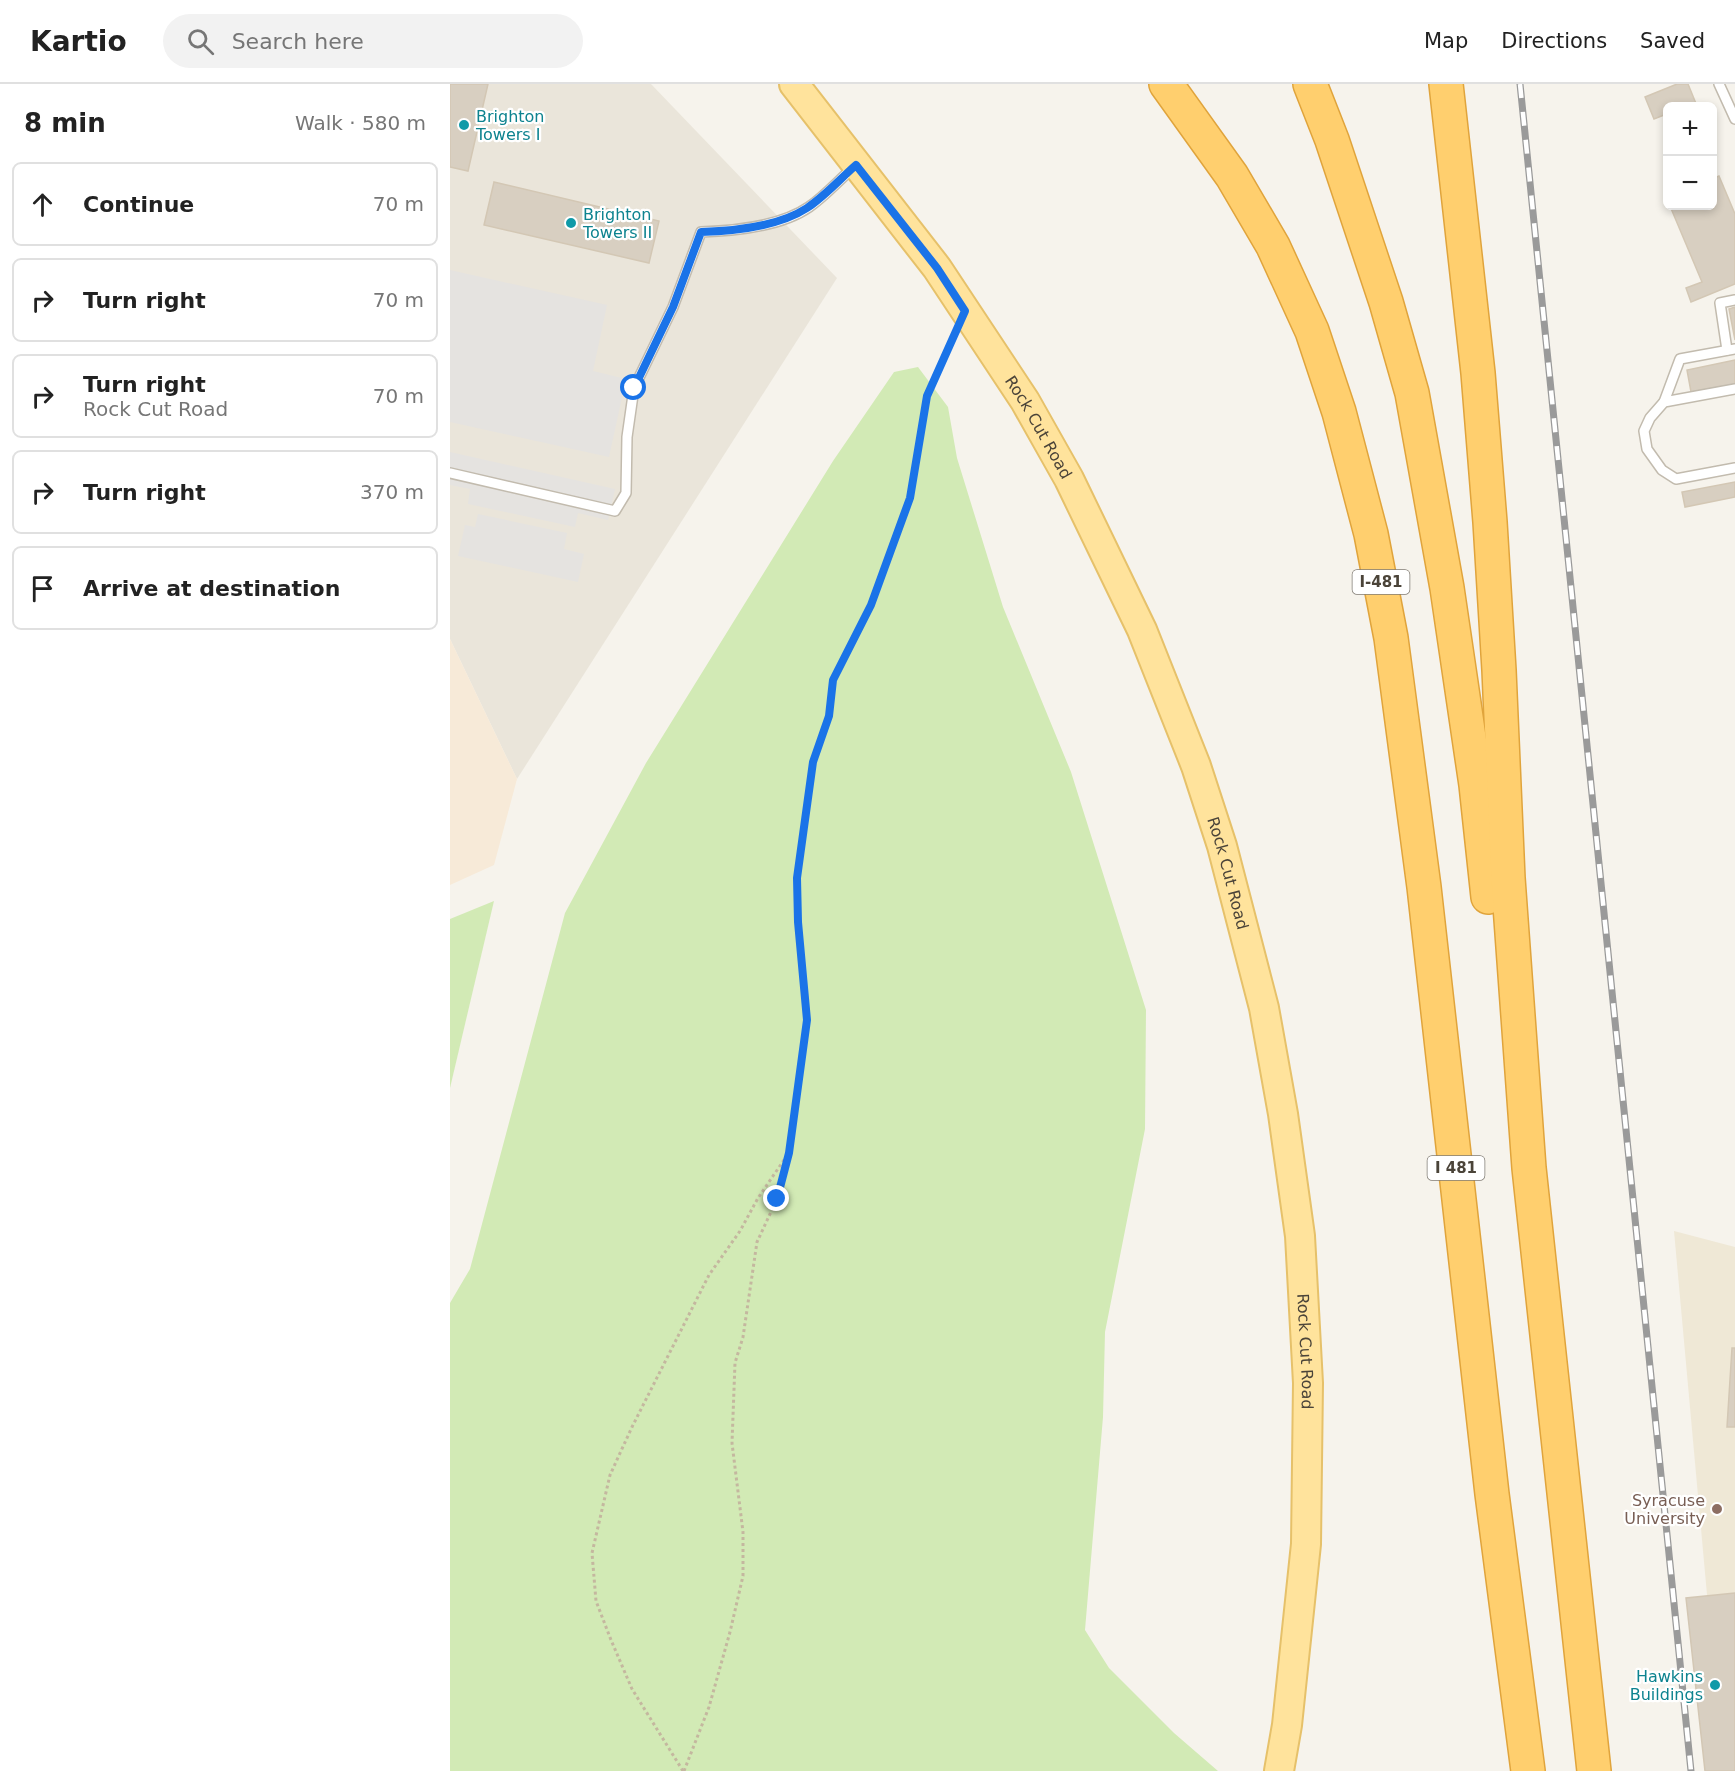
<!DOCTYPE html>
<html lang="en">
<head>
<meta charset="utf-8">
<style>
  body { margin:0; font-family:"DejaVu Sans",sans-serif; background:#f2f2f2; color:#222 }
  .controls { position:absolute; right:18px; top:18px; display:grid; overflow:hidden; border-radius:9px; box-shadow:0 3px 9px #0003 }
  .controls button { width:54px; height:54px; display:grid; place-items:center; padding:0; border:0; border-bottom:2px solid #e0e0e0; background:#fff; color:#222; font:30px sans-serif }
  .stop { position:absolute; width:18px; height:18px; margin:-14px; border:4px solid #1a73e8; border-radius:50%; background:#fff }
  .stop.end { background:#1a73e8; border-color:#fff; box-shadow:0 2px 6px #0008 }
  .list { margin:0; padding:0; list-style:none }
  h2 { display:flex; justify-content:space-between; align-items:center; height:78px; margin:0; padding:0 24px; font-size:26px }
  h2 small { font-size:20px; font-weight:400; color:#767676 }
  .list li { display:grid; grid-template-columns:39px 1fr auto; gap:18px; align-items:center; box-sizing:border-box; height:84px; margin:0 12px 12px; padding:0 12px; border:2px solid #e0e0e0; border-radius:9px }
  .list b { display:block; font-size:22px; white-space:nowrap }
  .list p { margin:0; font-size:20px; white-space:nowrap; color:#767676 }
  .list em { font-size:20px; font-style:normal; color:#767676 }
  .icon { flex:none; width:33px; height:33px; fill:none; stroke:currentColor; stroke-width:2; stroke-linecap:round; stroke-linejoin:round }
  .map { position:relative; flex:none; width:1285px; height:1687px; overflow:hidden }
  header { display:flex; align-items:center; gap:36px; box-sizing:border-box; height:84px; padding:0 30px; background:#fff; border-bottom:2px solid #e0e0e0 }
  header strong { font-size:28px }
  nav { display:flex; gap:33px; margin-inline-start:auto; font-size:21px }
  .search { width:420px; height:54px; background:#f2f2f2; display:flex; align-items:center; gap:15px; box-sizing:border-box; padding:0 21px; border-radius:33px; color:#767676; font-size:22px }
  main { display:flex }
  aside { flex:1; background:#fff }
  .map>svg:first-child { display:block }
  .residential { fill:#eae5da }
  .commercial { fill:#f7ead8 }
  .education { fill:#efe8d6 }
  .green { fill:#d2eab5 }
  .parking { fill:#e5e3e0 }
  .building { fill:#d8cfc1; stroke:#d3c7b4; stroke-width:1.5 }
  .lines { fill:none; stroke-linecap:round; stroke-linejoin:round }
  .lane-casing { stroke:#c2bbae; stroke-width:12 }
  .primary-casing { stroke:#e6c16a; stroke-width:32 }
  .highway-casing { stroke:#e0a43c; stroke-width:36 }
  .path { stroke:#c4b79f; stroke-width:3; stroke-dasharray:3 3; stroke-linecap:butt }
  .lane { stroke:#fff; stroke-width:9 }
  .primary { stroke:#ffe39c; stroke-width:28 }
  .highway { stroke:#ffcf6e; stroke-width:33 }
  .rail-casing { stroke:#9a9a9a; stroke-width:7 }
  .rail { stroke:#fff; stroke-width:4.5; stroke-dasharray:14; stroke-linecap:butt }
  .route { stroke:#1a73e8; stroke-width:8 }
  .culture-dot { fill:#0f9aa8; stroke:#fff; stroke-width:2 }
  .education-dot { fill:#8d6e63; stroke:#fff; stroke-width:2 }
  .labels { text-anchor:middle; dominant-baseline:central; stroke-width:4.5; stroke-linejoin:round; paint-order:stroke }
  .shield { fill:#fff; stroke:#817c74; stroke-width:1.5 }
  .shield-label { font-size:15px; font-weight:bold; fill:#4b4439 }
  .culture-label { font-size:16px; fill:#0d838f; stroke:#fff; text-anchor:start }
  .street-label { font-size:16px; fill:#4b4439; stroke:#fff }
  .education-label { font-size:16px; fill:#785e54; stroke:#fff; text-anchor:end }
</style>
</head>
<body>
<header>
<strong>Kartio</strong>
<div class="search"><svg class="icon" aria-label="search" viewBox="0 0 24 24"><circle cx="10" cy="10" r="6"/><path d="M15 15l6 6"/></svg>Search here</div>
<nav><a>Map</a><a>Directions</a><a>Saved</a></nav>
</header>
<main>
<aside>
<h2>8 min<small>Walk · 580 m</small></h2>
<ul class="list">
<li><svg class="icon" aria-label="ahead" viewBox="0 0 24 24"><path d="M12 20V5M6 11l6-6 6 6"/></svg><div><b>Continue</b></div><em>70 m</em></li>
<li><svg class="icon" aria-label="right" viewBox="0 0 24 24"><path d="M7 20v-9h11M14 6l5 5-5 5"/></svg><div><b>Turn right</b></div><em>70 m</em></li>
<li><svg class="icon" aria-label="right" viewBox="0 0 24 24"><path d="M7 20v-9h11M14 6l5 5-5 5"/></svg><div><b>Turn right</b><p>Rock Cut Road</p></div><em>70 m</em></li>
<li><svg class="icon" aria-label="right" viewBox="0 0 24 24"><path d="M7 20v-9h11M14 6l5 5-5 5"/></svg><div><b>Turn right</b></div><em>370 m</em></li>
<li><svg class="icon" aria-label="arrive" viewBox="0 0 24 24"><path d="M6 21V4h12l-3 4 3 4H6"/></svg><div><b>Arrive at destination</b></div></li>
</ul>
</aside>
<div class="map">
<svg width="1285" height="1687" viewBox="0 0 1285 1687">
  <rect width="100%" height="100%" fill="#f6f3ec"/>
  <!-- residential -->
  <polygon class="residential" points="0,0 201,0 387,194 67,695 0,555"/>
  <!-- commercial -->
  <polygon class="commercial" points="0,555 67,695 44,781 0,801"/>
  <!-- education -->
  <polygon class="education" points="1224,1147 1285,1163 1285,1687 1273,1687"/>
  <!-- green -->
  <g class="green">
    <polygon points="468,283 498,323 507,374 553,523 621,688 696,926 695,1045 655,1248 653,1333 635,1546 659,1584 724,1649 768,1687 0,1687 0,1219 20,1185 115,829 196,679 383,377 444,288"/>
    <polygon points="44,817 0,1004 0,835"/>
  </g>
  <!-- parking -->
  <g class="parking">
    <polygon points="0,186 157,221 143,287 176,295 159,373 0,338"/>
    <polygon points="0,368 165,405 158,436 128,429 125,443 18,420 20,405 0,401"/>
    <polygon points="28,430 117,449 114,465 134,470 128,498 8,472 15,441 25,443"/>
  </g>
  <!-- building -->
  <g class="building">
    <polygon points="0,0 38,0 18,87 0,83"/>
    <polygon points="1227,0 1238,0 1247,22 1218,22 1218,40 1214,31 1204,35 1195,13"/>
    <polygon points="1269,92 1285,130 1285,200 1241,218 1236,204 1252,198 1220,122 1262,122 1262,95"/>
    <polygon points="44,98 209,137 199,179 34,141"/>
    <polygon points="1285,223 1285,256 1279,225"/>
    <polygon points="1285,276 1285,300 1241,308 1237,286"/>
    <polygon points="1285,398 1285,413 1235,423 1232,408"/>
    <polygon points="1282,1264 1285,1264 1285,1343 1277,1343"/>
    <polygon points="1285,1509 1285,1687 1255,1687 1236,1514"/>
  </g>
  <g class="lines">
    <defs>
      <g id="lane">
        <polyline points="1269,0 1285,35"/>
        <polyline points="1277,266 1270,219 1285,216"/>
        <polyline points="1285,305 1214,318 1200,334 1194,347 1197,365 1212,386 1226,395 1285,384"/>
        <polyline points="1214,318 1230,275 1285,265"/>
        <path d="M 0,389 L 165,427 L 176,409 L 177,353 L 184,304 L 223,223 L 251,148 C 285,147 330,143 359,123 C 375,112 389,96 404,83"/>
      </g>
      <g id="primary">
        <path id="s1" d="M 344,0 L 487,184 L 575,317 L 619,395 L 692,546 L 746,682 L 772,762 L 814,924 L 833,1030 L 850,1152 L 858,1299 L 856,1460 L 837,1641 L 829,1687"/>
      </g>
      <g id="highway">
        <polyline points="716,0 782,92 823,162 862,247 889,328 921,450 941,554 974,803 1042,1410 1078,1687"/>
        <polyline points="860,0 882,56 936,218 962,309 997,504 1026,701 1038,813"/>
        <polyline points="996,0 1028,289 1040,438 1049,586 1058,794 1079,1084 1144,1687"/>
      </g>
    </defs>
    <!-- lane casing -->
    <use href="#lane" class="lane-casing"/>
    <!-- primary casing -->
    <use href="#primary" class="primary-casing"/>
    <!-- highway casing -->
    <use href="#highway" class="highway-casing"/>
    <!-- path -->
    <g class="path">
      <polyline points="233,1687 182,1605 161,1556 146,1517 142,1469 160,1391 182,1343 259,1191 290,1147 308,1114 336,1073"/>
      <polyline points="234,1687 259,1623 280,1548 293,1492 293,1448 282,1359 285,1279 293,1253 307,1158 327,1115 339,1069 348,1008 357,936 348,838 347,794 363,678 379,632 383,596 421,521 460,414 477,312 505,250"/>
    </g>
    <!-- lane -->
    <use href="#lane" class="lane"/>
    <!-- primary -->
    <use href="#primary" class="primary"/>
    <!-- highway -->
    <use href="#highway" class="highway"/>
    <defs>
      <polyline id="rail" points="1070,0 1241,1687"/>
    </defs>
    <!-- rail casing -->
    <use href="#rail" class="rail-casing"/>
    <!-- rail -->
    <use href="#rail" class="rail"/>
  </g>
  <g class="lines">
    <!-- route -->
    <path class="route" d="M 184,304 L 223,223 L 251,148 C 285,147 328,143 357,124 C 375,112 390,95 406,81 L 487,184 L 515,227 L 477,312 L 460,414 L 421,521 L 383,596 L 379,632 L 363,678 L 347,794 L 348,838 L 357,936 L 339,1069 L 327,1115"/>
  </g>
  <!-- markers -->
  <g class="culture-dot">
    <circle cx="14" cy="41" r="6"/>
    <circle cx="121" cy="139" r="6"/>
    <circle cx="1265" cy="1601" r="6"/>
  </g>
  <circle class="education-dot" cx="1267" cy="1425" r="6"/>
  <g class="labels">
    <!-- shield labels -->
    <g class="shield">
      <rect x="902.5" y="486" width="57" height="24" rx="4.5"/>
      <rect x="977.5" y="1072" width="57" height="24" rx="4.5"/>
    </g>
    <g class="shield-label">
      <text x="931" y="498">I-481</text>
      <text x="1006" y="1084">I 481</text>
    </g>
    <!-- culture labels -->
    <g class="culture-label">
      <text x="26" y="32">Brighton<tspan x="26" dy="18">Towers I</tspan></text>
      <text x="133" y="130">Brighton<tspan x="133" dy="18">Towers II</tspan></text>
      <text x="1253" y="1592" text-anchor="end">Hawkins<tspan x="1253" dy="18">Buildings</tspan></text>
    </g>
    <!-- street labels -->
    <g class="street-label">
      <text stroke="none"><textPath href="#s1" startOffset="422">Rock Cut Road</textPath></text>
      <text stroke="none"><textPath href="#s1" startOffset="908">Rock Cut Road</textPath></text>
      <text stroke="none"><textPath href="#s1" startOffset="1394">Rock Cut Road</textPath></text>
    </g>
    <!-- education labels -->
    <g class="education-label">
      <text x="1255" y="1416">Syracuse<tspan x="1255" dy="18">University</tspan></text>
    </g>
  </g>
</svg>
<div class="controls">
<button>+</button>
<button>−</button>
</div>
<div class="stop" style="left:184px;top:304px"></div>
<div class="stop end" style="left:327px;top:1115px"></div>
</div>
</main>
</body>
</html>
